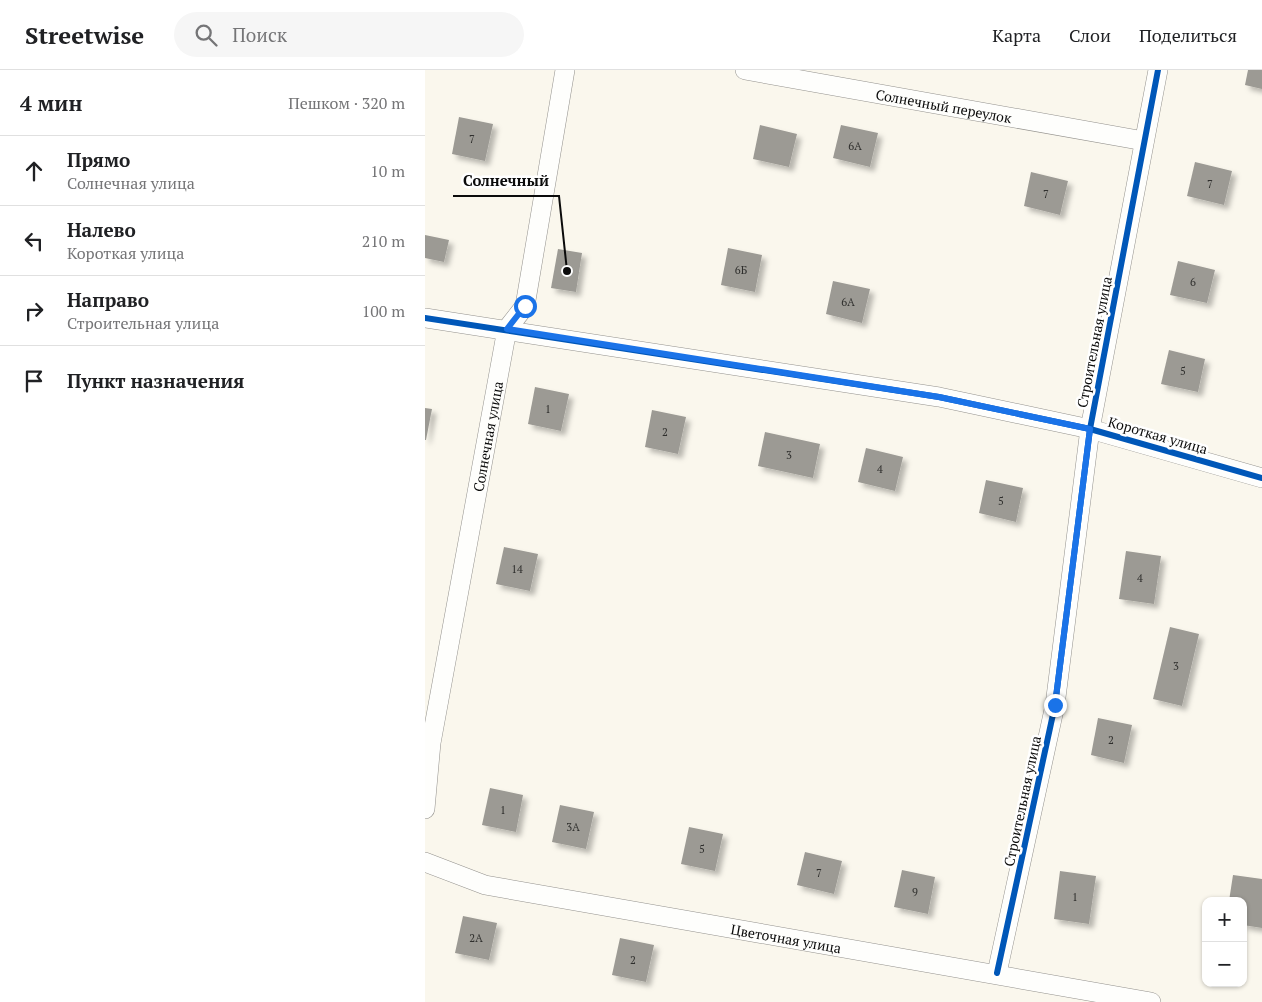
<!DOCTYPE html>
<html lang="ru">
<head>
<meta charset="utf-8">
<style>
  body { margin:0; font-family:"PT Serif",serif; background:#f6f6f6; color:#202124 }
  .controls { position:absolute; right:15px; bottom:15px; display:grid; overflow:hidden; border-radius:10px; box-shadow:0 1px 4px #0004 }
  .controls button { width:45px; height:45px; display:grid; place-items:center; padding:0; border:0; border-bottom:1px solid #e0e0e0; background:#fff; color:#202124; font:25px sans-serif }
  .stop { position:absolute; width:15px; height:15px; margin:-11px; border:4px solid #1a73e8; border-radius:50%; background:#fff }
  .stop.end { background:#1a73e8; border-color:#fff; box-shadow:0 1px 5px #0008 }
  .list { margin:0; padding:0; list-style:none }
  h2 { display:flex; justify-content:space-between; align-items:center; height:65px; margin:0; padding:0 20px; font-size:21px }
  h2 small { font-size:16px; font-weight:400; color:#757577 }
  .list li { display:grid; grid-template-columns:32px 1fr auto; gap:15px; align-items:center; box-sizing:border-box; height:70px; padding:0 20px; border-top:1px solid #e0e0e0 }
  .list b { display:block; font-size:19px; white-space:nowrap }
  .list p { margin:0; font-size:16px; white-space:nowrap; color:#757577 }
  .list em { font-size:16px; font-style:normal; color:#757577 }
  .icon { flex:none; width:28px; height:28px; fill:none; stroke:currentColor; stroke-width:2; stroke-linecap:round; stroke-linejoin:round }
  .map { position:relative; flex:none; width:837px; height:932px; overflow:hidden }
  header { display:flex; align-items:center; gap:30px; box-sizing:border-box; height:70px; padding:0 25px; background:#fff; border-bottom:1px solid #e0e0e0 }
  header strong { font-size:24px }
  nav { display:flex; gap:28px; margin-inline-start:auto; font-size:18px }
  .search { width:350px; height:45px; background:#f6f6f6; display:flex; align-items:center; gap:12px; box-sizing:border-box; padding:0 18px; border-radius:28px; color:#757577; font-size:19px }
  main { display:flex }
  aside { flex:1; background:#fff }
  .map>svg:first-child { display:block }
  .building { fill:#9c9a94; filter:url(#shadow) }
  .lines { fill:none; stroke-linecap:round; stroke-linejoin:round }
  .street-casing { stroke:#93918d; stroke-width:20 }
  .street { stroke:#fefefc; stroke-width:19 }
  .cycleway-casing { stroke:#fff; stroke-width:9 }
  .cycleway { stroke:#0057b8; stroke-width:6 }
  .route { stroke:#1a73e8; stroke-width:6 }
  .labels { text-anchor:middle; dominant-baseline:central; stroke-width:5; stroke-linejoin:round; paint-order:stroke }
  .number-label { font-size:11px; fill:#2f2f2d }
  .street-label { font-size:14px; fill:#0b0b0b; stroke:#fff }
  .leader { fill:none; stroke:#0b0b0b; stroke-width:2 }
  .callout-dot { fill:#0b0b0b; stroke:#fff; stroke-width:2 }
  .callout-label { font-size:15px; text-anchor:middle; font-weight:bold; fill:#0b0b0b; stroke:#fff; stroke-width:5; stroke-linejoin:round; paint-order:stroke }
</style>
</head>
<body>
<header>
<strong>Streetwise</strong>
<div class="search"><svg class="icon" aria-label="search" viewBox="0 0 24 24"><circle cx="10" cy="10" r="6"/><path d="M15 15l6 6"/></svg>Поиск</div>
<nav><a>Карта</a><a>Слои</a><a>Поделиться</a></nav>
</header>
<main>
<aside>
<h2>4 мин<small>Пешком · 320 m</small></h2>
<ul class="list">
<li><svg class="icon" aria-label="ahead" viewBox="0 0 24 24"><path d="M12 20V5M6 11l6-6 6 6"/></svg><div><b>Прямо</b><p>Солнечная улица</p></div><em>10 m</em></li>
<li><svg class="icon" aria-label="left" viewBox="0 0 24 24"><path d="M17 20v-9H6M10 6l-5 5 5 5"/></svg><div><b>Налево</b><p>Короткая улица</p></div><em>210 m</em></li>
<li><svg class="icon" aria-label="right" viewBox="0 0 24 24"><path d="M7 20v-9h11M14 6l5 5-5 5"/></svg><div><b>Направо</b><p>Строительная улица</p></div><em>100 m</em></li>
<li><svg class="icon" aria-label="arrive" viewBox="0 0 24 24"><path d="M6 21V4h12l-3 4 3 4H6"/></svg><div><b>Пункт назначения</b></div></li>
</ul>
</aside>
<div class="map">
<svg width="837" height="932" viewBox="0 0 837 932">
  <defs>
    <filter id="shadow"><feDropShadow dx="4.5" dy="4.5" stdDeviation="2.5" flood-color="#0004"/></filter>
  </defs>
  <rect width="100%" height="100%" fill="#faf7ed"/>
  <!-- building -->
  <g class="building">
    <polygon points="823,0 837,0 837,19 820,15"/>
    <polygon points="34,47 68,54 60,91 27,84"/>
    <polygon points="335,55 372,64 364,97 328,89"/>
    <polygon points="416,55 453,63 445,97 408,88"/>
    <polygon points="770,92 807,101 799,135 762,126"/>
    <polygon points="606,102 643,111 635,145 599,136"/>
    <polygon points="0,165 24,170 19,192 0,188"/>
    <polygon points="303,178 337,185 330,222 296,215"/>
    <polygon points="133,179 157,183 151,222 126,218"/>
    <polygon points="753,191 790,200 782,233 745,225"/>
    <polygon points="408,211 445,219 437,253 401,244"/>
    <polygon points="744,280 780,289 773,322 736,314"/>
    <polygon points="110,317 144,324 136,361 103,354"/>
    <polygon points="0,338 7,339 1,370 0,370"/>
    <polygon points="227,340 261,347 253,384 220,377"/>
    <polygon points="340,362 395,374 388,408 333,396"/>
    <polygon points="441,378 478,387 470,421 433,412"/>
    <polygon points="561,410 598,418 591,452 554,443"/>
    <polygon points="79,477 113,484 105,521 71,514"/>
    <polygon points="701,481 736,486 729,534 694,529"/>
    <polygon points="745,557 774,564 757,636 728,629"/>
    <polygon points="673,648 707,655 699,693 666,685"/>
    <polygon points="65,718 98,725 91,762 57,755"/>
    <polygon points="135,735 169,742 161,779 127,772"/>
    <polygon points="264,757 298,764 290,801 256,794"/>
    <polygon points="380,782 417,791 409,824 372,815"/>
    <polygon points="477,800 510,807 503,844 469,837"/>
    <polygon points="635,801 671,806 664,854 629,849"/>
    <polygon points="808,805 837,809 837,858 818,855 818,831 804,831"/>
    <polygon points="38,846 72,853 64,890 30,883"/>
    <polygon points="195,868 229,875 221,912 187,905"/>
  </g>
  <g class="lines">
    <defs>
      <g id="street">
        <path id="s1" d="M 320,0 L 719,71"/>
        <polyline points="0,248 514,327 665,359 837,408"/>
        <path id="s2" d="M 0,739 L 6,673 L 82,259 L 100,236 L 140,0"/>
        <path id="s3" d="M 0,792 L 60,815 L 726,932"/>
        <polyline points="572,903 630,635 665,359 733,0"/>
      </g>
    </defs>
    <!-- street casing -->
    <use href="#street" class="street-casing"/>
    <!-- street -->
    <use href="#street" class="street"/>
    <defs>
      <g id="cycleway">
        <polyline points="0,248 514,327 665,359 837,408"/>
        <polyline points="572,903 630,635 665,359 733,0"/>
      </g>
    </defs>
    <!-- cycleway casing -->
    <use href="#cycleway" class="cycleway-casing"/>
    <!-- cycleway -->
    <use href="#cycleway" class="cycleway"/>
  </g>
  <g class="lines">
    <!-- route -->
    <polyline class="route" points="100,236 82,259 514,327 665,359 630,635"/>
  </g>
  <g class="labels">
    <!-- number labels -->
    <g class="number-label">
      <text x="47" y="69">7</text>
      <text x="430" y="76">6А</text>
      <text x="785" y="114">7</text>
      <text x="621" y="124">7</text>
      <text x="316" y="200">6Б</text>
      <text x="768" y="212">6</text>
      <text x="423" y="232">6А</text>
      <text x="758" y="301">5</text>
      <text x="123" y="339">1</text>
      <text x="240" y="362">2</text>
      <text x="364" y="385">3</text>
      <text x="455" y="399">4</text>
      <text x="576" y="431">5</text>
      <text x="92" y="499">14</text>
      <text x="715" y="508">4</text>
      <text x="751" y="596">3</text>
      <text x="686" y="670">2</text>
      <text x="78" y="740">1</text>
      <text x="148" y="757">3А</text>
      <text x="277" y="779">5</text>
      <text x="394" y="803">7</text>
      <text x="490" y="822">9</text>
      <text x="650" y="827">1</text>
      <text x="51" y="868">2А</text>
      <text x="208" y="890">2</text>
    </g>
    <!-- street labels -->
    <g class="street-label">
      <text stroke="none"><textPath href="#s1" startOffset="202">Солнечный переулок</textPath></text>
      <text transform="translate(669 272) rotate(-79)">Строительная улица</text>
      <text transform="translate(733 365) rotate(16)">Короткая улица</text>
      <text stroke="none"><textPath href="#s2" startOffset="378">Солнечная улица</textPath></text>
      <text transform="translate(597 731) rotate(-78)">Строительная улица</text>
      <text stroke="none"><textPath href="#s3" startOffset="370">Цветочная улица</textPath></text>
    </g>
  </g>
  <!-- callouts -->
  <path class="leader" d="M142 201L134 126H28"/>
  <circle class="callout-dot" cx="142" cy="201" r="5"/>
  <g class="callout-label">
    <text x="81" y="116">Солнечный</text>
  </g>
</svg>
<div class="controls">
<button>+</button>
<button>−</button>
</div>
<div class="stop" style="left:100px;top:236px"></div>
<div class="stop end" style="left:630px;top:635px"></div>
</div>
</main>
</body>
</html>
